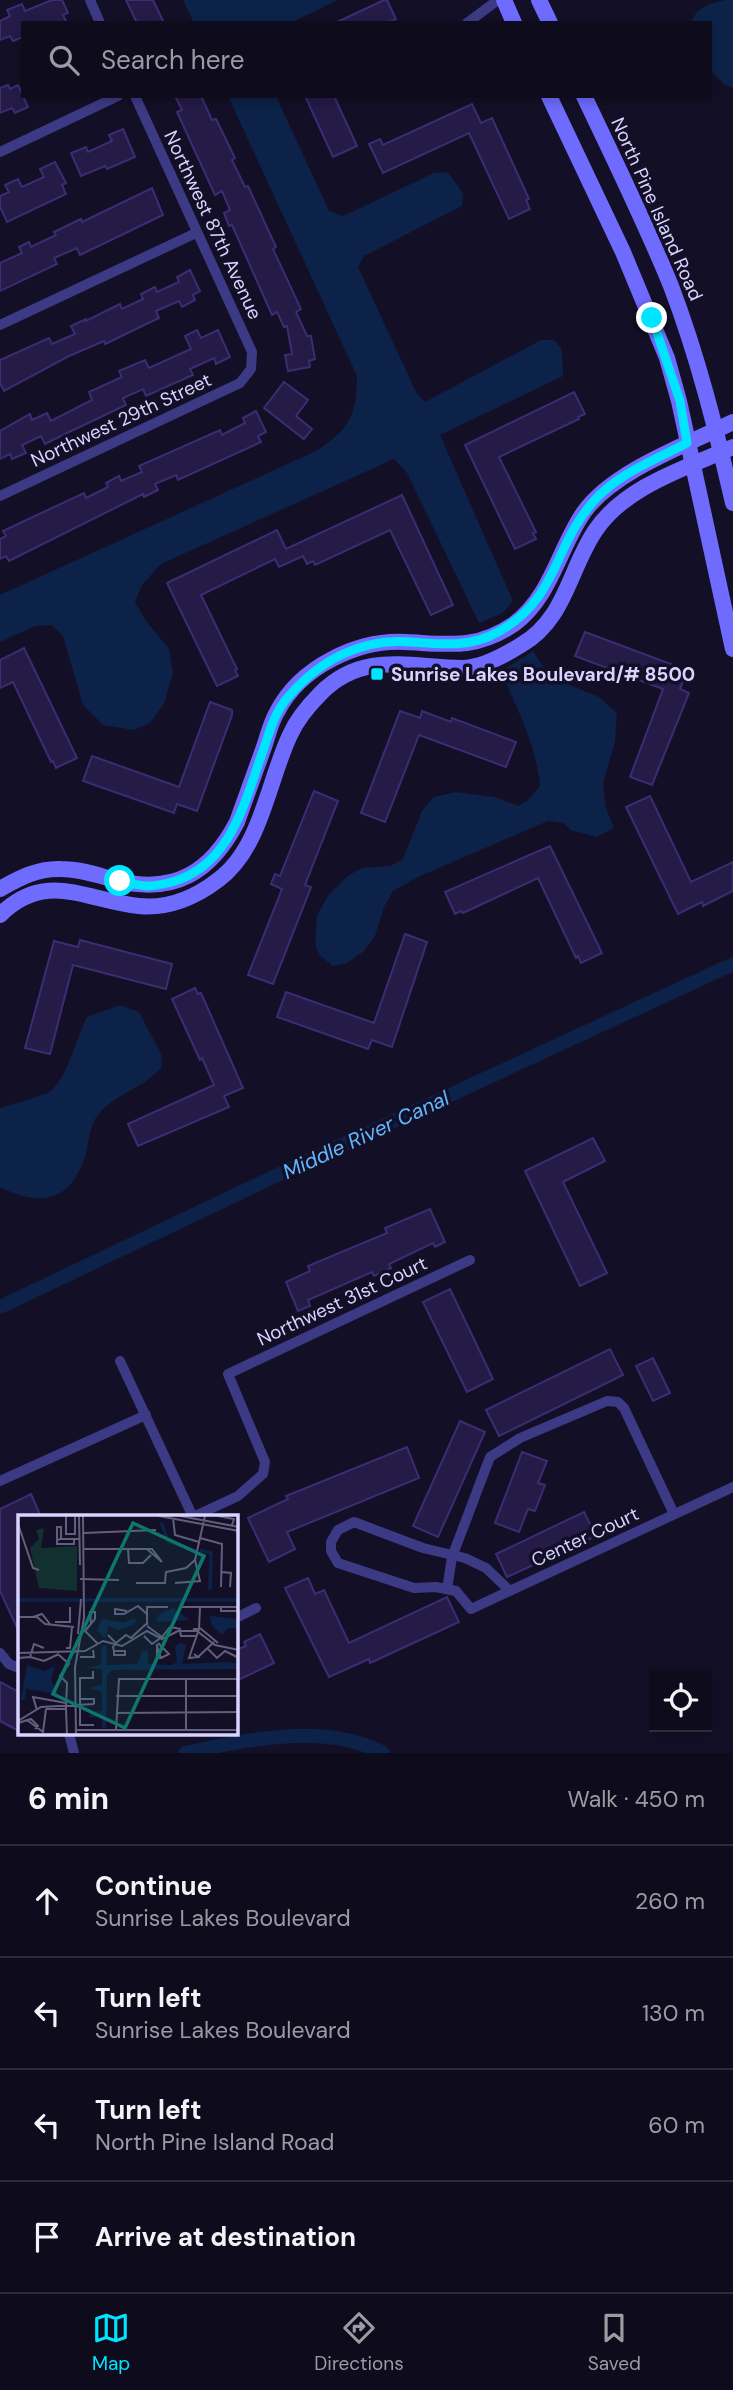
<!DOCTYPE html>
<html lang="en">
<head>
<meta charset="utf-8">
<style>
  body { margin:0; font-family:"DM Sans",sans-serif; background:#171425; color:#f1f3f6 }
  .controls { position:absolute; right:21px; bottom:21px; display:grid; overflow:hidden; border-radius:0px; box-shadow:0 4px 10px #0003 }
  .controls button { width:63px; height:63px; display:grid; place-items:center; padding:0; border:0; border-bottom:2px solid #2e2b3b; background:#0e0b1c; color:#f1f3f6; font:35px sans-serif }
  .stop { position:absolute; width:21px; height:21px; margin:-16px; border:5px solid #00e5ff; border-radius:50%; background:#fff }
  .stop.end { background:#00e5ff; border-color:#fff; box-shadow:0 2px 7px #0008 }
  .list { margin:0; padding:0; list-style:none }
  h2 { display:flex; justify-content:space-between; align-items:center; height:91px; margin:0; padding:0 28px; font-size:30px }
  h2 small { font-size:23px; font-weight:400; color:#9b9ba3 }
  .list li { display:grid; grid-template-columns:46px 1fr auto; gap:21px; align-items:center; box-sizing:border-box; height:112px; padding:0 28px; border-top:2px solid #2e2b3b }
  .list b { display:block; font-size:26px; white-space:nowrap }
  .list p { margin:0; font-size:23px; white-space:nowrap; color:#9b9ba3 }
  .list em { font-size:23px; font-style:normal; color:#9b9ba3 }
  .icon { flex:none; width:38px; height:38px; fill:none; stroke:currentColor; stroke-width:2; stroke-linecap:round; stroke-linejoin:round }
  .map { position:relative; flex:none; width:733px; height:1753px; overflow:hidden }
  .search { position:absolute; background:#0e0b1c; box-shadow:0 4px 10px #0003; left:21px; right:21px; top:21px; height:77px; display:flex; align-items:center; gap:18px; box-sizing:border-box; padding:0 24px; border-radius:0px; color:#9b9ba3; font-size:26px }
  .sheet { height:539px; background:#0e0b1c }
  nav { display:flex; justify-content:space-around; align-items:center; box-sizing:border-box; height:98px; border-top:2px solid #2e2b3b; background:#0e0b1c; font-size:19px; color:#9b9ba3 }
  nav a { display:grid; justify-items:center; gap:4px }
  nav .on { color:#00e5ff }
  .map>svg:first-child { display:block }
  .water { fill:#0c2248 }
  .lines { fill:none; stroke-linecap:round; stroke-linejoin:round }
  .canal { stroke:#0c2248; stroke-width:14 }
  .building { fill:#241b47; stroke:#3b2d73; stroke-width:2 }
  .street { stroke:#3d3a85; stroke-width:10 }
  .secondary { stroke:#6f6bff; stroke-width:16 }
  .route { stroke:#00e5ff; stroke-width:9 }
  .poi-dot { fill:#00e5ff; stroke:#130f26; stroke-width:2.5 }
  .labels { text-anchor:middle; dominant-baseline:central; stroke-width:7; stroke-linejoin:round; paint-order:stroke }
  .street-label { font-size:19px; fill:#d9d4ff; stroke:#130f26 }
  .poi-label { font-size:19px; font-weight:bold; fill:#d9d4ff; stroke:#130f26; text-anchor:start }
  .water-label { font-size:21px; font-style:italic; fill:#62b6ff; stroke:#130f26 }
  .inset-river { fill:none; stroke:#0c2248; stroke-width:3.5 }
  .inset-road { fill:none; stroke:#625e7d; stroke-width:2 }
  .view { fill:#0f766e; fill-opacity:0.15; stroke:#0f766e; stroke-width:3.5 }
  .inset-edge { fill:none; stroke:#d9d4ff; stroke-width:3.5 }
</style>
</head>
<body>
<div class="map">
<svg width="733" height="1753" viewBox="0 0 733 1753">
  <rect width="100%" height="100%" fill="#130f26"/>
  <!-- water -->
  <g class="water">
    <polygon points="183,0 338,0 290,23 194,23"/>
    <path d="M 725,0 L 733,0 L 733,88 L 724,84 L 710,70 L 710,23 L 690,23 C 699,6 708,4 725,0 Z"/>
    <path d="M 228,96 L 276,96 L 329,211 L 343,216 L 434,173 L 448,172 L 463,193 L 462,206 L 364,256 L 358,267 L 417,394 L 425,402 L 541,340 L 554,340 L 562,350 L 563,376 L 440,435 L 513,601 L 503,613 L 479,623 L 407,473 L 394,459 L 161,564 L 142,585 L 135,602 L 146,621 L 169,649 L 173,672 L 164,704 L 150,723 L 134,730 L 103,725 L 83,705 L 63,636 L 52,625 L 35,626 L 0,642 L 0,595 L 316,451 C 350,429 356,416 357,376 Z"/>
    <path d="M 533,651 L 542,665 L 562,682 L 599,697 L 617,713 L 615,741 L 603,784 L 606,808 L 614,828 L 596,837 L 571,830 L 563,823 L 548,821 L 418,877 L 393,891 L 384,907 L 375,936 L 363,952 L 347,963 L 333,966 L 319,955 L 315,943 L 317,915 L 330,893 L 349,875 L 362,868 L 390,866 L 403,859 L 422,811 L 434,797 L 456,792 L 495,797 L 518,806 L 527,801 L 540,786 C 537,747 516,707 501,671 Z"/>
    <path d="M 120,1005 L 139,1012 L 161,1054 L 162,1066 C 146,1088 115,1093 98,1115 C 89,1125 89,1144 85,1156 C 71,1202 40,1207 0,1187 L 0,1108 C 15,1103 32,1099 47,1093 C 67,1083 76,1037 87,1017 Z"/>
  </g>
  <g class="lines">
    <!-- canal -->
    <g class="canal">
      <polyline points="0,1307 288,1170 733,964"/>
      <path d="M 185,1753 C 245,1740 326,1722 383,1753"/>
    </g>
  </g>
  <!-- building -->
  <g class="building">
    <polygon points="52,0 62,0 68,13 63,15 67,23 23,23 23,37 13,41 10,36 0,40 0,21 10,16 7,10 22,4 25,11"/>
    <polygon points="126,0 153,0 164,23 137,23"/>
    <polygon points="384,0 387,0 396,19 388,23 335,23"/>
    <polygon points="8,85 10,89 18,85 28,107 15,113 12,108 0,113 0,88"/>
    <polygon points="175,96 201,96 212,120 216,119 235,158 232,160 245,187 248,186 276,247 273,249 301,309 296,312 307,336 311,336 315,359 309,361 310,367 288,371 285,355 292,354 287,326 284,327 277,312 272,315 232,225 229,226 224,213 230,210 222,191 215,195 177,112 182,110"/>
    <polygon points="305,96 334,96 357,146 333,157"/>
    <polygon points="472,104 481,123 492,118 529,199 526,200 530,209 509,219 469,133 383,173 369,144 380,139 383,145"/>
    <polygon points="123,129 135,157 107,169 105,166 81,176 71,153 86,147 88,152 112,141 109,135"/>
    <polygon points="55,162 66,183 62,185 66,194 7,222 0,207 0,196 9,192 5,185 18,179 22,187 44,177 40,169"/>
    <polygon points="152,188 163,215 80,255 77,248 54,258 57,264 0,291 0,263 22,253 19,247 29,242 31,247 56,235 54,232 81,219 82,222"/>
    <polygon points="190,270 200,291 193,295 195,300 182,307 179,301 156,311 159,318 105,344 104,341 69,356 4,391 0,383 0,360 49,338 52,344 75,334 71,326 86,319 86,321 120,304 122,309 143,299 141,294 155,287 157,292 179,282 177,277"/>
    <polygon points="197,330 201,338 218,330 230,357 216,364 214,358 190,369 193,375 146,396 143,389 123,398 126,405 67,433 45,444 41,436 22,445 26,453 12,459 10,454 0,459 0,431 30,414 32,420 47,413 51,421 92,400 89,392 122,377 119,371 145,360 149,368 191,349 185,336"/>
    <polygon points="284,382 308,400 296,416 312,429 304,439 264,408"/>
    <polygon points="574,392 585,414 578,417 579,419 499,457 536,532 533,533 536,539 515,549 465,445"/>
    <polygon points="256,411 266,432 258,436 261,442 178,480 176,475 155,484 158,490 144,497 143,494 9,561 6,556 0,559 0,539 6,536 3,531 84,493 86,498 108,487 106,483 119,476 121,481 142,472 139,466 220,430 222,435 245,423 243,418"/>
    <polygon points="402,495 453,605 431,615 390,530 315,565 313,561 307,564 303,556 279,567 275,559 201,595 237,669 235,670 238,676 217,686 167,583 277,530 286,549"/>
    <polygon points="585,632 687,670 680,689 689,693 652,785 630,777 663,689 575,656"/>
    <polygon points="24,648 77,758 56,768 53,761 51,762 13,682 0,688 0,660"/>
    <polygon points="210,702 232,710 232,715 197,811 177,804 174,813 83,781 92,756 179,787"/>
    <polygon points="400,711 420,718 422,711 451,722 452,718 516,742 506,767 419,735 385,822 361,813"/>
    <polygon points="314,791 338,801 305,885 311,887 273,984 248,975 282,889 271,884 275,874 280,876"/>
    <polygon points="650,796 691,882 733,862 733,891 703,906 702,902 678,914 626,807"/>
    <polygon points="550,846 602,953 581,963 578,956 576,958 538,878 463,913 461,911 455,914 445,892"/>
    <polygon points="405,934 427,942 392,1047 372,1040 368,1049 277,1017 286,992 374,1023"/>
    <polygon points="80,940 172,964 166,989 73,965 50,1054 25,1048 54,941 78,947"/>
    <polygon points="195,988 198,994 201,993 243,1088 224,1096 229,1107 138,1146 128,1124 214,1085 202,1058 200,1060 172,999"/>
    <polygon points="593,1138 605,1161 563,1182 607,1273 580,1286 525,1171"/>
    <polygon points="430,1209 445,1242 435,1247 433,1243 389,1264 391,1268 374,1276 372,1272 308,1300 310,1306 298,1311 286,1282 310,1271 308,1266 387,1233 385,1228"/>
    <polygon points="450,1289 493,1379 467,1392 423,1302"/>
    <polygon points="610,1349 623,1375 499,1436 486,1410"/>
    <polygon points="653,1358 670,1393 653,1401 636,1366"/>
    <polygon points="460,1421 485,1432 438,1537 413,1526"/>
    <polygon points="407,1447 419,1478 287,1532 295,1549 269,1562 248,1518 288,1499 286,1496"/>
    <polygon points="522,1452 547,1461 538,1483 545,1485 535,1511 528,1509 519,1532 495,1523"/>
    <polygon points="31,1494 41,1517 19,1517 19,1632 0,1591 0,1509"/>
    <polygon points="584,1512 596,1536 507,1577 496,1554"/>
    <polygon points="308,1578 315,1594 324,1590 349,1643 447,1597 459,1622 370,1663 369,1659 329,1677 285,1588"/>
    <polygon points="260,1634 274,1663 236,1681 236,1650 246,1646 244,1642"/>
    <polygon points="0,1682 19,1692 19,1731 0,1721"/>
  </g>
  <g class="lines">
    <!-- street -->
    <g class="street">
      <polyline points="90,0 100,23"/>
      <polyline points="467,23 498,0"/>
      <polyline points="0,152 118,96"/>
      <polyline points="0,325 196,233"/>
      <polyline points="0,496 240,383 251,369 252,352 135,96"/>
      <polyline points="120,1361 193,1517"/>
      <polyline points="0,1481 146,1415"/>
      <polyline points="193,1517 238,1496 263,1474 265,1462 228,1374 470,1260"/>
      <polyline points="447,1589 452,1557 490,1457 520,1438 607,1401 618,1402 624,1408 674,1514"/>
      <polyline points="510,1591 486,1568 465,1558 423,1548 354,1522 338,1530 331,1542 331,1551 338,1563 414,1588 436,1587 456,1591 471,1609 733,1487"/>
      <polyline points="236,1618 256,1608"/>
      <polyline points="0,1653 9,1664 19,1668"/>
      <polyline points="69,1734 74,1753"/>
    </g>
    <!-- secondary -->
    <g class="secondary">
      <polyline points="504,0 514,23"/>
      <polyline points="539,0 550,23"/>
      <polyline points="549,96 623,252 667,358 679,401 733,649"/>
      <path d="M 584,96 C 614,159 645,222 671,286 C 698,357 716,429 733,503"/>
      <path d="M 0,889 C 19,878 38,868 61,869 C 81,869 100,876 119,881 C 175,894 211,872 237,822 C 246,797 255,772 264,747 C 268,735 271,722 277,712 C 300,667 358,639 406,642 C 448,644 476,650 514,624 C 551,597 559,548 584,512 C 613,471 688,444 733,422"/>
      <path d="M 0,915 C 46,869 87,901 139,906 C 168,909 196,897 218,880 C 261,849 268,781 290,735 C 297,719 309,705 321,693 C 364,650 411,668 462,668 C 481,668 505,655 521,645 C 565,620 569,570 595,531 C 625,486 686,468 733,447"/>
    </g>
  </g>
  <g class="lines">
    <!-- route -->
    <path class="route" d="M 120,881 C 128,883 137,885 146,886 C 155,886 164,884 172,882 C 232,865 245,800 264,748 C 270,730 275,711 289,696 C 320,660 362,638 410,642 C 441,644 470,648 498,632 C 558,599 553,547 593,502 C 617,474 655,460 687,443 L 680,401 L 652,318"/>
  </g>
  <!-- markers -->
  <rect class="poi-dot" x="370" y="667" width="14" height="14" rx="3.5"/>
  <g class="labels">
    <!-- street labels -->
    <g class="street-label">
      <text transform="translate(657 209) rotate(66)">North Pine Island Road</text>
      <text transform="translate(213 225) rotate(65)">Northwest 87th Avenue</text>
      <text transform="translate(121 420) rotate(-25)">Northwest 29th Street</text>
      <text transform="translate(342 1301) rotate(-25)">Northwest 31st Court</text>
      <text transform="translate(585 1537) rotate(-25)">Center Court</text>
    </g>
    <!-- poi labels -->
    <g class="poi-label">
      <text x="391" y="674">Sunrise Lakes Boulevard/# 8500</text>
    </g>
    <!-- water labels -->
    <g class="water-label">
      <text transform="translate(366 1135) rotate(-25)">Middle River Canal</text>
    </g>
  </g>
  <!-- overview -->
  <g transform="translate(18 1515)">
    <rect width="220" height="220" fill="#130f26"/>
    <path d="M 26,13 L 23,33 L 59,31 L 59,76 L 21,73 L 12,33 L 21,24 L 18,15 Z" fill="#12302f"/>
    <path d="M 155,93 L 172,105 L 139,107 L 139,101 ZM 192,101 L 220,104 L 220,122 L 217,113 L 210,113 L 204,120 L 194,111 ZM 115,103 L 119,105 L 115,110 L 101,115 L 90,111 L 88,124 L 79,115 L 84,104 L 106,108 ZM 163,128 L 168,130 L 164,149 L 209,147 L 221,149 L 220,154 L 94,155 L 89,160 L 88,213 L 84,213 L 84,202 L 71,202 L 72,197 L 84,196 L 84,177 L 70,173 L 84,170 L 84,154 L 68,153 L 83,150 L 84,131 L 88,130 L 89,150 L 119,149 L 125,135 L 130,137 L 130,149 L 153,150 L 159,147 L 157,131 ZM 9,150 L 26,156 L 37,151 L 33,164 L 40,179 L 8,174 L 7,185 L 3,185 Z" fill="#0c2248"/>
    <path class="inset-river" d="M 143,7 L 150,26 L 176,35M 182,35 L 193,38 L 192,75M 0,85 L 221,85"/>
    <path class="inset-road" d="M 48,1 L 48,19 L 57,19 L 57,1M 61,1 L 62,50M 141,1 L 221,16M 162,1 L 221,12M 200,1 L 216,4 L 214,10M 155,3 L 157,20 L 181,27M 0,9 L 15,53 L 21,55M 66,18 L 138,15M 182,23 L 204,29 L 203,72M 43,24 L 39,25 L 39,12 L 43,12 L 43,24 L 62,24M 39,25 L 39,29 L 56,29 L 56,24M 66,34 L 134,34 L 144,47 L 129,34M 110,34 L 111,48 L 125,48 L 133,40M 204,57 L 213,58 L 212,72M 62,64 L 101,65M 118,68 L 147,68 L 148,57 L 168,53 L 177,45M 157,68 L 182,66 L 177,45 L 187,1M 161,92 L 182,92 L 181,114M 182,92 L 221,92M 203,92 L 203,96 L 221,96M 109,96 L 97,94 L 97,99 L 106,99 L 120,91 L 129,99M 1,102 L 19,102 L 27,109 L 56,112M 15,102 L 24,99 L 32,109M 37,107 L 52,107 L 52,92M 73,108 L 72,97 L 77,97 L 77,104 L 67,116 L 80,129M 129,110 L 129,92 L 150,92M 129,111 L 144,122 L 152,112 L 163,114M 182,113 L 200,128M 175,114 L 181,114 L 171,143 L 180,142 L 176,139M 162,116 L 163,121 L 179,121M 60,119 L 63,84M 90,120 L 98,128 L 95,132 L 96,136 L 96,140 L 107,140 L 107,136 L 96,136M 126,121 L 134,129 L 144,122M 98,128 L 108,120 L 113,123 L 128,109M 140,128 L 151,139 L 143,143M 139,131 L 143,143 L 139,143 L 139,129M 48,133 L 52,133 L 54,112M 189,133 L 199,143 L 207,136 L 219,142M 0,138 L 67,136 L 85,126 L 104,131 L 129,116 L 144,124 L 160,116 L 179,116 L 197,130 L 221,135M 12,142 L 26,146 L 41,139M 62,142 L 76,142 L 75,135M 180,142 L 196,127M 0,143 L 12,142 L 16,129 L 26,133M 168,164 L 168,215M 98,181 L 221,181M 62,184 L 62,163 L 75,163 L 75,156M 76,189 L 76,184 L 62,184 L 62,210 L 76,210M 28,194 L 48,194 L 49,168 L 42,161 L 51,149 L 41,140M 48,194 L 49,220M 19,195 L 15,182 L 48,188M 98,198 L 221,197M 9,205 L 25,217 L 28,194M 0,206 L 23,192 L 76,189M 0,208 L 13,204 L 20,211 L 17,214M 58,215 L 221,215M 98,215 L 101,164 L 221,164M 58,220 L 57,152 L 66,103 L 65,1"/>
    <path class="view" d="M 115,8 L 186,41 L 107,213 L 35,179 Z"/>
    <rect width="220" height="220" class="inset-edge"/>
  </g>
</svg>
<div class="controls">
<button><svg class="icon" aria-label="locate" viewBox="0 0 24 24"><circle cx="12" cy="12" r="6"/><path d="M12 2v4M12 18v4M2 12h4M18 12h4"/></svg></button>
</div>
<div class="stop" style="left:120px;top:881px"></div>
<div class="stop end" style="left:652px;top:318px"></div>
<div class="search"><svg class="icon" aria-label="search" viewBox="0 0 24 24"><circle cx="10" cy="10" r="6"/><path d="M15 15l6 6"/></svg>Search here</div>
</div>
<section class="sheet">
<h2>6 min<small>Walk · 450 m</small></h2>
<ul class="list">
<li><svg class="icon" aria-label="ahead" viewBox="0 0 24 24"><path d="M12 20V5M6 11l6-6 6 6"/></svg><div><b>Continue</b><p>Sunrise Lakes Boulevard</p></div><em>260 m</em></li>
<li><svg class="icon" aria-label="left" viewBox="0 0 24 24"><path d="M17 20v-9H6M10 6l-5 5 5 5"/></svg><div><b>Turn left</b><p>Sunrise Lakes Boulevard</p></div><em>130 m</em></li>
<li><svg class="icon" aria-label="left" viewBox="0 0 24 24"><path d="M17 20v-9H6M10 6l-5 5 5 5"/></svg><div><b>Turn left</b><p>North Pine Island Road</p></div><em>60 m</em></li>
<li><svg class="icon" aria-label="arrive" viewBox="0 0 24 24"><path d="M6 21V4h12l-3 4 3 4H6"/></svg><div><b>Arrive at destination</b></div></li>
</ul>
</section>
<nav>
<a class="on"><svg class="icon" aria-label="map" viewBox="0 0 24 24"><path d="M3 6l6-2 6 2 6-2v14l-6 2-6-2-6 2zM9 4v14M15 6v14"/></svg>Map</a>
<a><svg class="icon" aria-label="directions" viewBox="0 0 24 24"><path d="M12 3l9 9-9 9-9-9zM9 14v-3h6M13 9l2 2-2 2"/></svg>Directions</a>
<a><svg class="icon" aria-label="saved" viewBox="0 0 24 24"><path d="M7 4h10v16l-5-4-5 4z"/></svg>Saved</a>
</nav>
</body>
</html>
